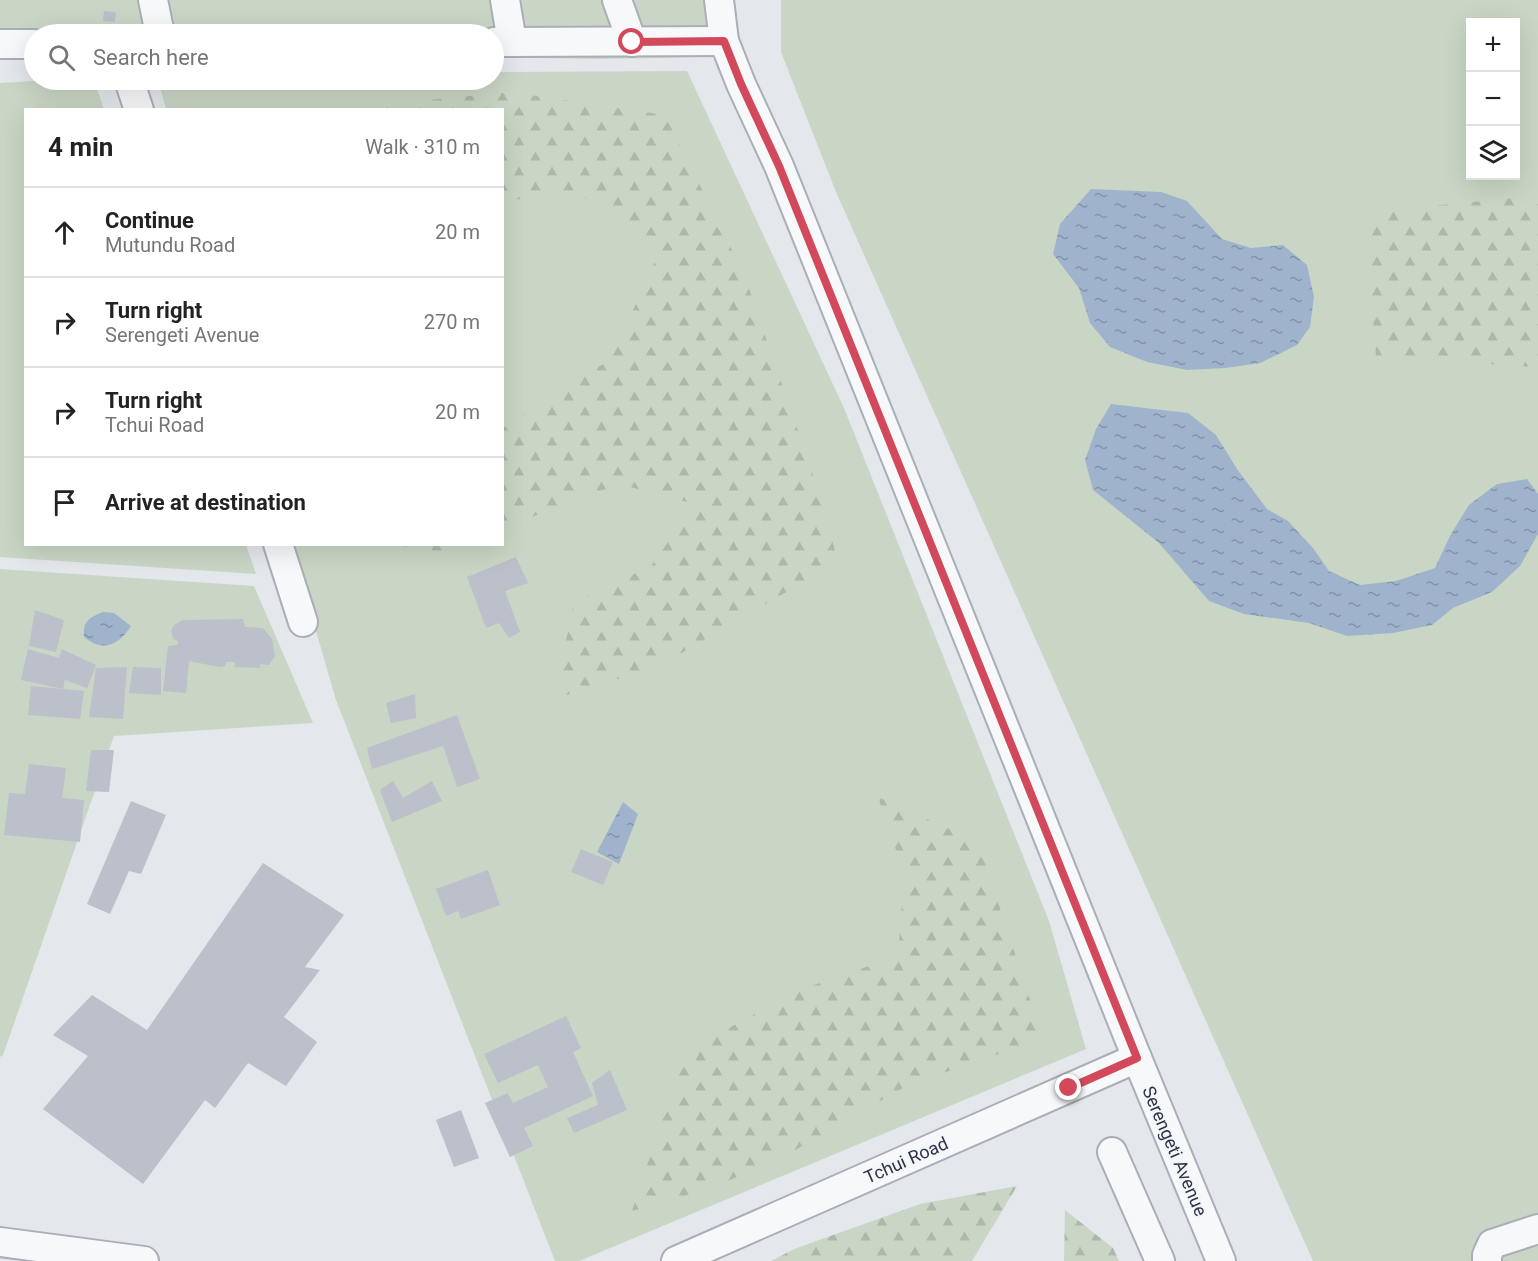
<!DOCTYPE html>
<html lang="en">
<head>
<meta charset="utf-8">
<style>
  body { margin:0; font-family:Roboto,sans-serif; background:#f6f6f6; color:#222 }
  .controls { position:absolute; right:18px; top:18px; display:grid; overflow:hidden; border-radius:0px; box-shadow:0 6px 24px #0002 }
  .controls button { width:54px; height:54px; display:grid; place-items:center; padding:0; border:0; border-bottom:2px solid #e0e0e0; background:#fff; color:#222; font:30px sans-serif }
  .stop { position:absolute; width:18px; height:18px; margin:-14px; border:4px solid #d1495b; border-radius:50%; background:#fff }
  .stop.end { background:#d1495b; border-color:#fff; box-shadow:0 2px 6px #0008 }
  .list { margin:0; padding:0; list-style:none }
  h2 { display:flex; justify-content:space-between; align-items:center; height:78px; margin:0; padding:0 24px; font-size:26px }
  h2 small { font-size:20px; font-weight:400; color:#767676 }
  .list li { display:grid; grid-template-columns:39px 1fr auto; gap:18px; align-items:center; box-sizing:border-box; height:90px; padding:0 24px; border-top:2px solid #e0e0e0 }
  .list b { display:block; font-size:22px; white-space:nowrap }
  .list p { margin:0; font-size:20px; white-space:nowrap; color:#767676 }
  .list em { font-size:20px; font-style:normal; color:#767676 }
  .icon { flex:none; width:33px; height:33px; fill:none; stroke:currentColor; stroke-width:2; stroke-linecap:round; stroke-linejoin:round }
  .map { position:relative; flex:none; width:1538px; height:1261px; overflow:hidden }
  .search { position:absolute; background:#fff; box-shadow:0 6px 24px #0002; left:24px; top:24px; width:480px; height:66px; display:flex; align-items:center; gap:15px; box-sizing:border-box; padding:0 21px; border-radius:33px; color:#767676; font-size:22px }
  .panel { position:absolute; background:#fff; box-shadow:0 6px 24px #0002; left:24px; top:108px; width:480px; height:438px; border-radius:0px }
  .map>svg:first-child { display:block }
  .green { fill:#c9d6c5; fill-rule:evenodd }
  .forest { fill:url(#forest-firs) }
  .water { fill:url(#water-ripples) }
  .building { fill:#bbc0ca }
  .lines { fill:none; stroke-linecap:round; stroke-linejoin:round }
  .minor-casing { stroke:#a9aeb7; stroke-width:32 }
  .minor { stroke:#f7f8fa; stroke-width:28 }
  .route { stroke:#d1495b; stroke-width:8 }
  .labels { text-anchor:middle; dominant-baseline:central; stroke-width:4.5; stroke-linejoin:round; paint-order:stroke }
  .street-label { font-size:18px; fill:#2b3445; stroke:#f4f6f9 }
</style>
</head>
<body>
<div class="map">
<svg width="1538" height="1261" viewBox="0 0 1538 1261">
  <defs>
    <pattern id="forest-firs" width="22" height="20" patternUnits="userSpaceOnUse" patternTransform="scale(1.5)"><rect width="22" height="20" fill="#c9d6c5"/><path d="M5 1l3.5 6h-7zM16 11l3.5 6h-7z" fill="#adb8ab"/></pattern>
    <pattern id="water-ripples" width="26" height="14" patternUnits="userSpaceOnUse" patternTransform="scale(1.5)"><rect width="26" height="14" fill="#9fb4cc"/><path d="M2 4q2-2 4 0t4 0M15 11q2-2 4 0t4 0" fill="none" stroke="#8293a7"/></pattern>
  </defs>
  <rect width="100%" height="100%" fill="#e4e7ec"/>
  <!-- green -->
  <g class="green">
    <polygon points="0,0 705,0 705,18 713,57 598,59 494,57 494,34 34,34 0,56"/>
    <path d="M 781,0 L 1538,0 L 1538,1261 L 1313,1261 L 836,192 L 781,52 ZM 1470,22 L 1516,22 L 1516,176 L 1470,176 Z"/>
    <polygon points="687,71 844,408 1049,921 1086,1049 579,1261 555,1261 336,700 291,545 502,544 502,110 166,109 158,80 494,80 494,72"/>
    <polygon points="50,80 94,80 104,109 26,110 26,544 246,545 256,574 0,557 0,83"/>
    <polygon points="0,569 254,586 313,723 114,736 3,1055 0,1057"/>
  </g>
  <!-- forest -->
  <g class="forest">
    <polygon points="510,92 665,115 744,274 818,489 838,562 659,666 554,699 574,602 651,566 695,504 619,484 503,528 503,428 611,359 656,259 583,196 503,200 502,110 338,109"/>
    <polygon points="1538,196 1538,367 1376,357 1365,212"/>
    <polygon points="398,545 458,544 458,545 435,553"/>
    <polygon points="878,797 978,842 1043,1039 908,1085 790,1153 712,1188 632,1211 684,1053 794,992 898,956 904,874"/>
    <polygon points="1017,1186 972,1261 771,1261 794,1249 920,1204"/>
    <polygon points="1065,1210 1113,1248 1119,1261 1064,1261"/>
  </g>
  <!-- water -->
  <g class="water">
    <polygon points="1091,189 1161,192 1187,201 1222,239 1251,248 1283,245 1307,265 1314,297 1310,327 1297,345 1260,363 1226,368 1187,370 1147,362 1110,347 1090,323 1079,288 1053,254 1060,224"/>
    <polygon points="1111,404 1188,413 1216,435 1237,469 1267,509 1288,521 1313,548 1329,571 1360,585 1396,581 1435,568 1451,534 1469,505 1497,484 1527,479 1538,494 1538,534 1520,566 1492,592 1453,608 1432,625 1393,633 1347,636 1309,623 1244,614 1209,601 1159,543 1093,490 1085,460 1096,429"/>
    <path d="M 103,612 L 114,613 L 131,626 C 119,645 103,653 84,637 C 83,620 89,618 103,612 Z"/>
    <polygon points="623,802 638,814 619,864 597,852"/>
  </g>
  <!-- building -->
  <g class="building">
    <polygon points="104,11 116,12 115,22 103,21"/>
    <polygon points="516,557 528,583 505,591 520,632 509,638 499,623 486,628 467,577"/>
    <polygon points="35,610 64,620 56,652 29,646"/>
    <polygon points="243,619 245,627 263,628 272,639 275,656 269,665 260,664 260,668 235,667 235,662 226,662 225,666 219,667 189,661 186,693 163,691 168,646 177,645 178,641 173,639 171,631 174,625 183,620"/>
    <polygon points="28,649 59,658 62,649 96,665 87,688 65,680 63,689 21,680"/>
    <polygon points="127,667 123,719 89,717 96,668"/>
    <polygon points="133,667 161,668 161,695 129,693"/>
    <polygon points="31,686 84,691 80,719 28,715"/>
    <polygon points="415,694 416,718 391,723 386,703"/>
    <polygon points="457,715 480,779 457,787 443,746 372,769 367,748"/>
    <polygon points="91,750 114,750 109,792 86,791"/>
    <polygon points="29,764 66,768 62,798 84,800 80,842 4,835 9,793 25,794"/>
    <polygon points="393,781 403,798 432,781 442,801 392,822 380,790"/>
    <polygon points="131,801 166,815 141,874 129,871 110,914 87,904"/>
    <polygon points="581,849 613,862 603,885 571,872"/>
    <polygon points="263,863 344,915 305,967 320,970 284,1017 317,1042 286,1086 248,1063 215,1108 205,1100 143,1184 43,1109 88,1056 53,1035 92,995 147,1030"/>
    <polygon points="488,870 500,905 461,919 458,911 446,916 436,889"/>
    <polygon points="566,1016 581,1048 573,1052 593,1096 524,1128 533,1146 510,1157 485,1103 508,1093 513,1103 548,1087 538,1065 498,1083 484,1054"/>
    <polygon points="610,1070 627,1110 574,1133 567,1118 598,1105 592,1083"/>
    <polygon points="461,1110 479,1158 454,1167 436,1120"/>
  </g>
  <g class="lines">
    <defs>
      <g id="minor">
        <polyline points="153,0 160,34"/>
        <polyline points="505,0 512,42"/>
        <polyline points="617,0 632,42"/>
        <polyline points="719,0 724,41 741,84 779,166 1137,1058 1221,1261"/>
        <polyline points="494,42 724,41"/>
        <polyline points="0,44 34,44"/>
        <polyline points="129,80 139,110"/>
        <polyline points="278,544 303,622"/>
        <polyline points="1112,1152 1160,1261"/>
        <polyline points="0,1242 144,1261"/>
        <polyline points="676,1261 1137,1058"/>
        <polyline points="1487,1261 1487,1255 1492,1244 1538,1229"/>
      </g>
    </defs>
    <!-- minor casing -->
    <use href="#minor" class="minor-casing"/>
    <!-- minor -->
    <use href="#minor" class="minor"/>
  </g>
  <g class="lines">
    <!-- route -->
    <polyline class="route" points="632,42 724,41 741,84 779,166 1137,1058 1069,1088"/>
  </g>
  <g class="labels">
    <!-- street labels -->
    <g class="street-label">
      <text transform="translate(1175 1151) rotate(67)">Serengeti Avenue</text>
      <text transform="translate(906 1160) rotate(-24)">Tchui Road</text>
    </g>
  </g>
</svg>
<div class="controls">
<button>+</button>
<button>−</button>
<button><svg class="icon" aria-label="layers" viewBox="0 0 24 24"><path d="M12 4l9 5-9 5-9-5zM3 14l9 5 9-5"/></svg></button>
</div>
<div class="stop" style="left:632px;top:42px"></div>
<div class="stop end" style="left:1069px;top:1088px"></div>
<div class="search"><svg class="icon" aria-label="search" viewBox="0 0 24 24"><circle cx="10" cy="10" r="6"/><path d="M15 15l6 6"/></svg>Search here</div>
<section class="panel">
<h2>4 min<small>Walk · 310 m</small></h2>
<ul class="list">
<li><svg class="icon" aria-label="ahead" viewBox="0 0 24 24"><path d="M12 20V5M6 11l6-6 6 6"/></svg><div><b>Continue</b><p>Mutundu Road</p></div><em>20 m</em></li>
<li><svg class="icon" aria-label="right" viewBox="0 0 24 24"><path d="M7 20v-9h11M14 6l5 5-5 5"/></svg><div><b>Turn right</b><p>Serengeti Avenue</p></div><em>270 m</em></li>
<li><svg class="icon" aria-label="right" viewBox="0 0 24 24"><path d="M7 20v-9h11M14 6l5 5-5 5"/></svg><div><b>Turn right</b><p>Tchui Road</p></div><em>20 m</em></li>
<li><svg class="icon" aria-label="arrive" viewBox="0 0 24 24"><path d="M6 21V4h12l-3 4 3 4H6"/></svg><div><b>Arrive at destination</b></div></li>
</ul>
</section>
</div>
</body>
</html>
